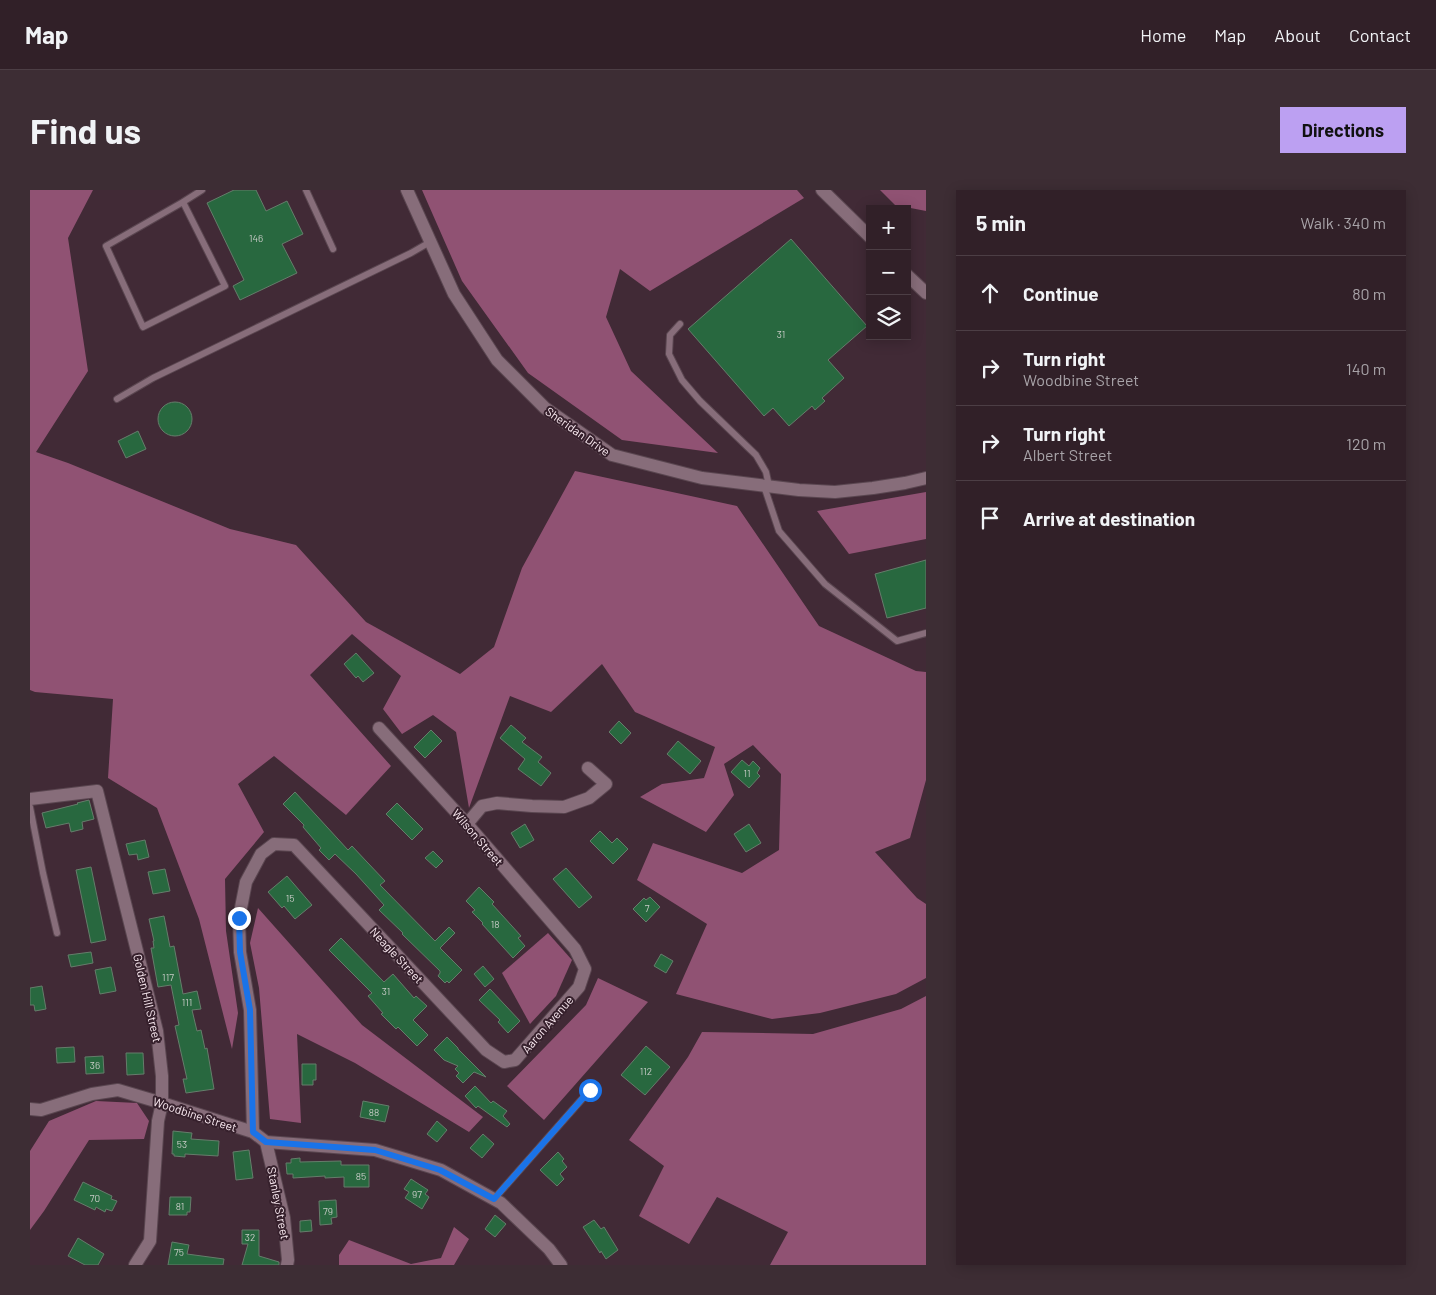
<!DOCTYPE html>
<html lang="en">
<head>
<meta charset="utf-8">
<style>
  body { margin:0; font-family:Barlow,sans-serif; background:#3d2d34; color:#f1f3f6 }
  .controls { position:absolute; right:15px; top:15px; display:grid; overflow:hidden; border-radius:0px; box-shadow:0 2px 12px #0003 }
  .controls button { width:45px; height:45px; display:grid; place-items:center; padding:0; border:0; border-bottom:1px solid #4c3e45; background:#312028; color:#f1f3f6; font:25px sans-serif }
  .stop { position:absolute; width:15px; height:15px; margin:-11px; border:4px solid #1a73e8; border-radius:50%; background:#fff }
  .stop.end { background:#1a73e8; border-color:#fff; box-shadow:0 1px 5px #0008 }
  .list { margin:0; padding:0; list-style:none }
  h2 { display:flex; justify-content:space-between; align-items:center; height:65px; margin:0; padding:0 20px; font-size:21px }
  h2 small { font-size:16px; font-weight:400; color:#a8a3a8 }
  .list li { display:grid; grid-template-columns:32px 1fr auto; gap:15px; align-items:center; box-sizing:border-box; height:75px; padding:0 20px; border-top:1px solid #4c3e45 }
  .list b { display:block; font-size:19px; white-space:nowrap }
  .list p { margin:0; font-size:16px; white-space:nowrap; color:#a8a3a8 }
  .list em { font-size:16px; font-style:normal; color:#a8a3a8 }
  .icon { flex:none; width:28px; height:28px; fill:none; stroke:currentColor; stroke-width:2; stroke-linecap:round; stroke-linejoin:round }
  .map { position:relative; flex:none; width:896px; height:1075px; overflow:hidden; border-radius:0px }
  header { display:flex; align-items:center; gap:30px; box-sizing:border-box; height:70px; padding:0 25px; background:#312028; border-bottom:1px solid #4c3e45 }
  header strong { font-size:24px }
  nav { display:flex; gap:28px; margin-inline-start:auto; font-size:18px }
  .intro { display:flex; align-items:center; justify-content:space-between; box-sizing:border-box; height:120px; padding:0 30px }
  h1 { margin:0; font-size:35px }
  .button { padding:12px 22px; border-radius:0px; background:#bca0f2; color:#111; font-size:18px; font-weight:700 }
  main { display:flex; gap:30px; padding:0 30px }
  aside { flex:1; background:#312028; border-radius:0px; box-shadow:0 2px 12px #0003 }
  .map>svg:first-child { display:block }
  .forest { fill:#905273 }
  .building { fill:#28683f; stroke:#657d6b }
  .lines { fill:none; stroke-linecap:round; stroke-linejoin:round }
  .service-casing { stroke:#5a4650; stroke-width:8 }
  .minor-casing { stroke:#5a4650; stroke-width:14 }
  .service { stroke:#876d7a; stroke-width:6 }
  .minor { stroke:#876d7a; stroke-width:12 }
  .route { stroke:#1a73e8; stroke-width:6 }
  .labels { text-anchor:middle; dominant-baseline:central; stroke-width:4; stroke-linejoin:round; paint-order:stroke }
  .number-label { font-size:10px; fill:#c7cbc6 }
  .street-label { font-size:12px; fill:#fcecf3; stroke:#36202c }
</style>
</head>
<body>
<header>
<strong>Map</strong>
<nav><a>Home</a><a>Map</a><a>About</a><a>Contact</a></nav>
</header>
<div class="intro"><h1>Find us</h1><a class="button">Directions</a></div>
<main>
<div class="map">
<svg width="896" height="1075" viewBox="0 0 896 1075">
  <rect width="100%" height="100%" fill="#412a36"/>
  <!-- forest -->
  <g class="forest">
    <polygon points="0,0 63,0 38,48 58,181 6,262 38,273 200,339 266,355 336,432 430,484 464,457 492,378 545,281 707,316 789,436 886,481 896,482 896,590 880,648 845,662 887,708 896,714 896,788 866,804 790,823 742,829 646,804 677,734 607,690 623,653 712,683 749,660 751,584 723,555 694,574 704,605 676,642 610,607 632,594 674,588 685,557 605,522 572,474 521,522 480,506 439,618 426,542 403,525 372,544 353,519 371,486 322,444 280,485 361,576 316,625 244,566 208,594 234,642 195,689 196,741 208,823 202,859 169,729 127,618 78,588 83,509 5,502 0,500"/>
    <polygon points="392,0 767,0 774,8 620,101 590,79 576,127 601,181 688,263 592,250 498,183 432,91"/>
    <polygon points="850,0 896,0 896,21 865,15"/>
    <polygon points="896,302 896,349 819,364 787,321"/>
    <polygon points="228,718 332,835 453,927 439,942 325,873 267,844 271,933 240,929 229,798 220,753"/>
    <polygon points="518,743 542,770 526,806 500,834 472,783"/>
    <polygon points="568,788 618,812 514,930 477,896 556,815"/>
    <polygon points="896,806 896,1075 740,1075 758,1042 687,1007 659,1054 609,1026 634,976 599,950 658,867 672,842 783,844 871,819"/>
    <polygon points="66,911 107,913 119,931 114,949 59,950 14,1021 0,1040 0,961 19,931"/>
    <polygon points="424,1037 439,1049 424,1075 309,1075 309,1065 319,1050 381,1074 411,1068"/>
  </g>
  <!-- building -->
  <g class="building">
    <polygon points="204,0 226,0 236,21 257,11 273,44 252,54 267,83 210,110 203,96 214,90 177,13"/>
    <polygon points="761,49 837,136 798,170 814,188 792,208 795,211 785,220 782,216 759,236 743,218 734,226 658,139"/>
    <circle cx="145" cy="229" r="17"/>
    <polygon points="108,241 116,259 96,268 88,251"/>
    <polygon points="896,370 896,418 857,428 845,384"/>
    <polygon points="326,463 344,483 333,492 328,486 326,488 314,474"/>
    <polygon points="589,531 601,543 591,554 579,542"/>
    <polygon points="481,535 496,548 492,552 512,567 508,572 521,583 511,596 488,579 495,569 470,548"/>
    <polygon points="401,540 412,551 395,568 384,557"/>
    <polygon points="648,551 671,571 660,584 637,564"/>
    <polygon points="712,570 719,576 723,571 730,578 727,583 730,586 719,598 701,582"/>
    <polygon points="265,602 318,660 322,656 337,672 355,691 350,695 405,751 419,737 425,743 410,758 432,780 419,793 417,791 415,793 408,786 410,783 410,781 372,744 373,743 349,720 354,715 326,684 305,664 299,670 289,660 291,658 273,637 274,635 253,614"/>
    <polygon points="59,610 64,629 52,632 53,639 41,642 39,633 16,638 12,623 48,614 47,613"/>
    <polygon points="367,613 393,639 382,650 356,624"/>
    <polygon points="495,634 504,650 490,658 481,643"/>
    <polygon points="719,634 731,653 716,662 704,644"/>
    <polygon points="570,641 582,653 587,648 598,659 583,674 560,651"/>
    <polygon points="115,650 119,667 108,670 107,664 99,665 96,654"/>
    <polygon points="403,661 413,671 406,678 395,668"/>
    <polygon points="61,677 76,750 61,753 46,680"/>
    <polygon points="536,678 562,707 549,718 523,689"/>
    <polygon points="135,679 140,701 123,704 118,682"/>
    <polygon points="257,686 282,715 265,729 254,716 252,718 238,702"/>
    <polygon points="449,697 464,712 462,714 491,746 488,748 495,756 483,768 452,734 453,733 442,722 445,720 436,711"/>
    <polygon points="620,707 630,717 616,732 603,719 614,708 616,710"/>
    <polygon points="134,726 140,757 144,756 153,804 167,801 171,819 162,820 167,841 171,840 175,859 177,858 184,899 156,903 153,889 157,889 145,836 149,835 141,795 128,797 121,758 124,758 123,751 124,751 119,729"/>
    <polygon points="311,748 354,792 363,784 384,808 386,806 397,816 383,830 398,845 387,856 368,837 366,839 351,824 353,823 338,806 342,803 299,760"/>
    <polygon points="61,762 63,773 41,777 38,765"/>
    <polygon points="631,764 643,771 636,783 624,776"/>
    <polygon points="453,776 464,789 455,797 444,784"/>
    <polygon points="81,777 86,801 70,804 65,780"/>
    <polygon points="12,796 16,819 5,821 4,815 0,815 0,798"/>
    <polygon points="460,799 490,831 478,843 468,832 470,830 449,810"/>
    <polygon points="417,847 428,858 428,859 456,887 444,882 433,893 426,886 429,883 425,879 428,876 414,870 404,860"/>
    <polygon points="616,856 640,877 615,905 591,885"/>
    <polygon points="44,857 45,872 27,873 26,858"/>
    <polygon points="96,863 113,863 114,884 97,885"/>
    <polygon points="73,866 74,883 56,884 55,867"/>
    <polygon points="272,874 286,874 286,890 283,890 283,895 272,895"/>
    <polygon points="445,896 461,913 463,911 477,921 473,926 480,934 477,937 448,916 446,918 435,906"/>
    <polygon points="333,911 359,916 355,932 330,927"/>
    <polygon points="407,931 417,940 407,952 397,944"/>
    <polygon points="143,941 162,943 161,949 189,951 188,966 155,964 155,967 144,966 144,964 142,964"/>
    <polygon points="453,944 464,954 452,968 440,958"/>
    <polygon points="219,960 223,988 206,990 203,962"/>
    <polygon points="528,962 534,969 532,971 537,977 530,984 534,989 527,996 510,980"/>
    <polygon points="270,968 270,972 311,971 311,975 339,975 339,997 314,997 314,987 295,988 295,986 263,988 263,984 257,984 256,973 261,973 261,969"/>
    <polygon points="381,989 398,1000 395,1004 399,1007 392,1019 375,1008 379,1002 374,999"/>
    <polygon points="53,992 82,1006 81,1009 87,1011 82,1021 76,1019 75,1022 66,1017 65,1020 44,1010"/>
    <polygon points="140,1007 161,1007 160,1022 157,1022 157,1025 139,1025"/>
    <polygon points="306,1010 307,1027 301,1028 302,1034 290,1035 289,1011"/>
    <polygon points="465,1025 476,1034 465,1047 455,1039"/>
    <polygon points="281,1030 282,1041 270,1042 270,1031"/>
    <polygon points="564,1030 571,1039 574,1037 588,1060 576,1069 571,1061 570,1063 553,1037"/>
    <polygon points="212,1040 229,1040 229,1066 249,1072 249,1075 212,1075 218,1054 212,1054"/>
    <polygon points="48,1048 74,1064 68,1075 55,1075 38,1066"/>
    <polygon points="142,1052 159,1055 157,1064 194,1069 193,1075 138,1075"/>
  </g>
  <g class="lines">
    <defs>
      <g id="service">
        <polyline points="276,0 303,59"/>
        <polyline points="153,12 195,96 113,137 76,56 153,12 172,0"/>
        <polyline points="650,134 640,145 639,164 652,190 670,211 726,265 736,282 739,296"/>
        <polyline points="87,209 123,188 381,63 400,52"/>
        <polyline points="734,296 749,341 795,394 867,451 896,443"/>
        <polyline points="0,617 13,683 27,743"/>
        <polyline points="464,1009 560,900"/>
      </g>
      <g id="minor">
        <polyline points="377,0 424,104 467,170 515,218 582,265 672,288 769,300 805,302 843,298 875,293 896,288"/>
        <polyline points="792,0 840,47"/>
        <polyline points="877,85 896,103"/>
        <polyline points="0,609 67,601 127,841 132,886 132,913 128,931 120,1051 105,1075"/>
        <polyline points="437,634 452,616 467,613 502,616 534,617 559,608 576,594 558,578"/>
        <polyline points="0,919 11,920 62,904 88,900 132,913 223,942 236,952 345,960 411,980 471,1013 519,1059 531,1075"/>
        <polyline points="223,942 220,820 210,762 209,728 216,692 231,664 244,654 264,655 456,860 474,872 485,870 549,797 555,779 545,759 437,634 349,538"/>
        <polyline points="236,952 254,1028 258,1070 257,1075"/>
      </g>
    </defs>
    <!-- service casing -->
    <use href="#service" class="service-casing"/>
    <!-- minor casing -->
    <use href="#minor" class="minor-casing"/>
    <!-- service -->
    <use href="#service" class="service"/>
    <!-- minor -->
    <use href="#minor" class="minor"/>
  </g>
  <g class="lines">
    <!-- route -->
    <polyline class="route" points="209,728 210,762 220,820 223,942 236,952 345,960 410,980 464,1009 560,900"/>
  </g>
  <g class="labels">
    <!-- number labels -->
    <g class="number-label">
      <text x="226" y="48">146</text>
      <text x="751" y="144">31</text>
      <text x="717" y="583">11</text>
      <text x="260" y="708">15</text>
      <text x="617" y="718">7</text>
      <text x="465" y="734">18</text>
      <text x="138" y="787">117</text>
      <text x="356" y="801">31</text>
      <text x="157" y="812">111</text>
      <text x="65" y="875">36</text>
      <text x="616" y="881">112</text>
      <text x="344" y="922">88</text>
      <text x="152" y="954">53</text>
      <text x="331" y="986">85</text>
      <text x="387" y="1004">97</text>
      <text x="65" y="1008">70</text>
      <text x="150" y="1016">81</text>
      <text x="298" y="1021">79</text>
      <text x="220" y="1047">32</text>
      <text x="149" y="1062">75</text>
    </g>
    <!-- street labels -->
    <g class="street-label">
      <text transform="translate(548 241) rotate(35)">Sheridan Drive</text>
      <text transform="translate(448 647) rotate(49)">Wilson Street</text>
      <text transform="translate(367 765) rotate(47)">Neagle Street</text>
      <text transform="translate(118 808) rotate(77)">Golden Hill Street</text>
      <text transform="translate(517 834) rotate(-49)">Aaron Avenue</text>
      <text transform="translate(165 924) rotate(18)">Woodbine Street</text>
      <text transform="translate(249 1013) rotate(79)">Stanley Street</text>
    </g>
  </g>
</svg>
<div class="controls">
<button>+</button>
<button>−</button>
<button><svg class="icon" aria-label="layers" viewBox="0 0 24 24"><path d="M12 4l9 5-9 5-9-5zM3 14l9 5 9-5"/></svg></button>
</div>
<div class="stop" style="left:560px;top:900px"></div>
<div class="stop end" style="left:209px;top:728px"></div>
</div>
<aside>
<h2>5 min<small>Walk · 340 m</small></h2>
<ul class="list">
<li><svg class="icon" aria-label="ahead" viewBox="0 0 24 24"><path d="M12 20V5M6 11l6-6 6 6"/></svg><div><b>Continue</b></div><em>80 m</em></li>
<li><svg class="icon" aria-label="right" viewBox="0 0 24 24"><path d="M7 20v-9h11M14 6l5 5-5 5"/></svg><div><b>Turn right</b><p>Woodbine Street</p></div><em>140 m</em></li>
<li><svg class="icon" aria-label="right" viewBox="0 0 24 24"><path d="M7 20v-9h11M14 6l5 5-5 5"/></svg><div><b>Turn right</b><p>Albert Street</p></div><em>120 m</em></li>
<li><svg class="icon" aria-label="arrive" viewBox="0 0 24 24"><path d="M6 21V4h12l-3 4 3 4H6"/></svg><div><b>Arrive at destination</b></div></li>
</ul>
</aside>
</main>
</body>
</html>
